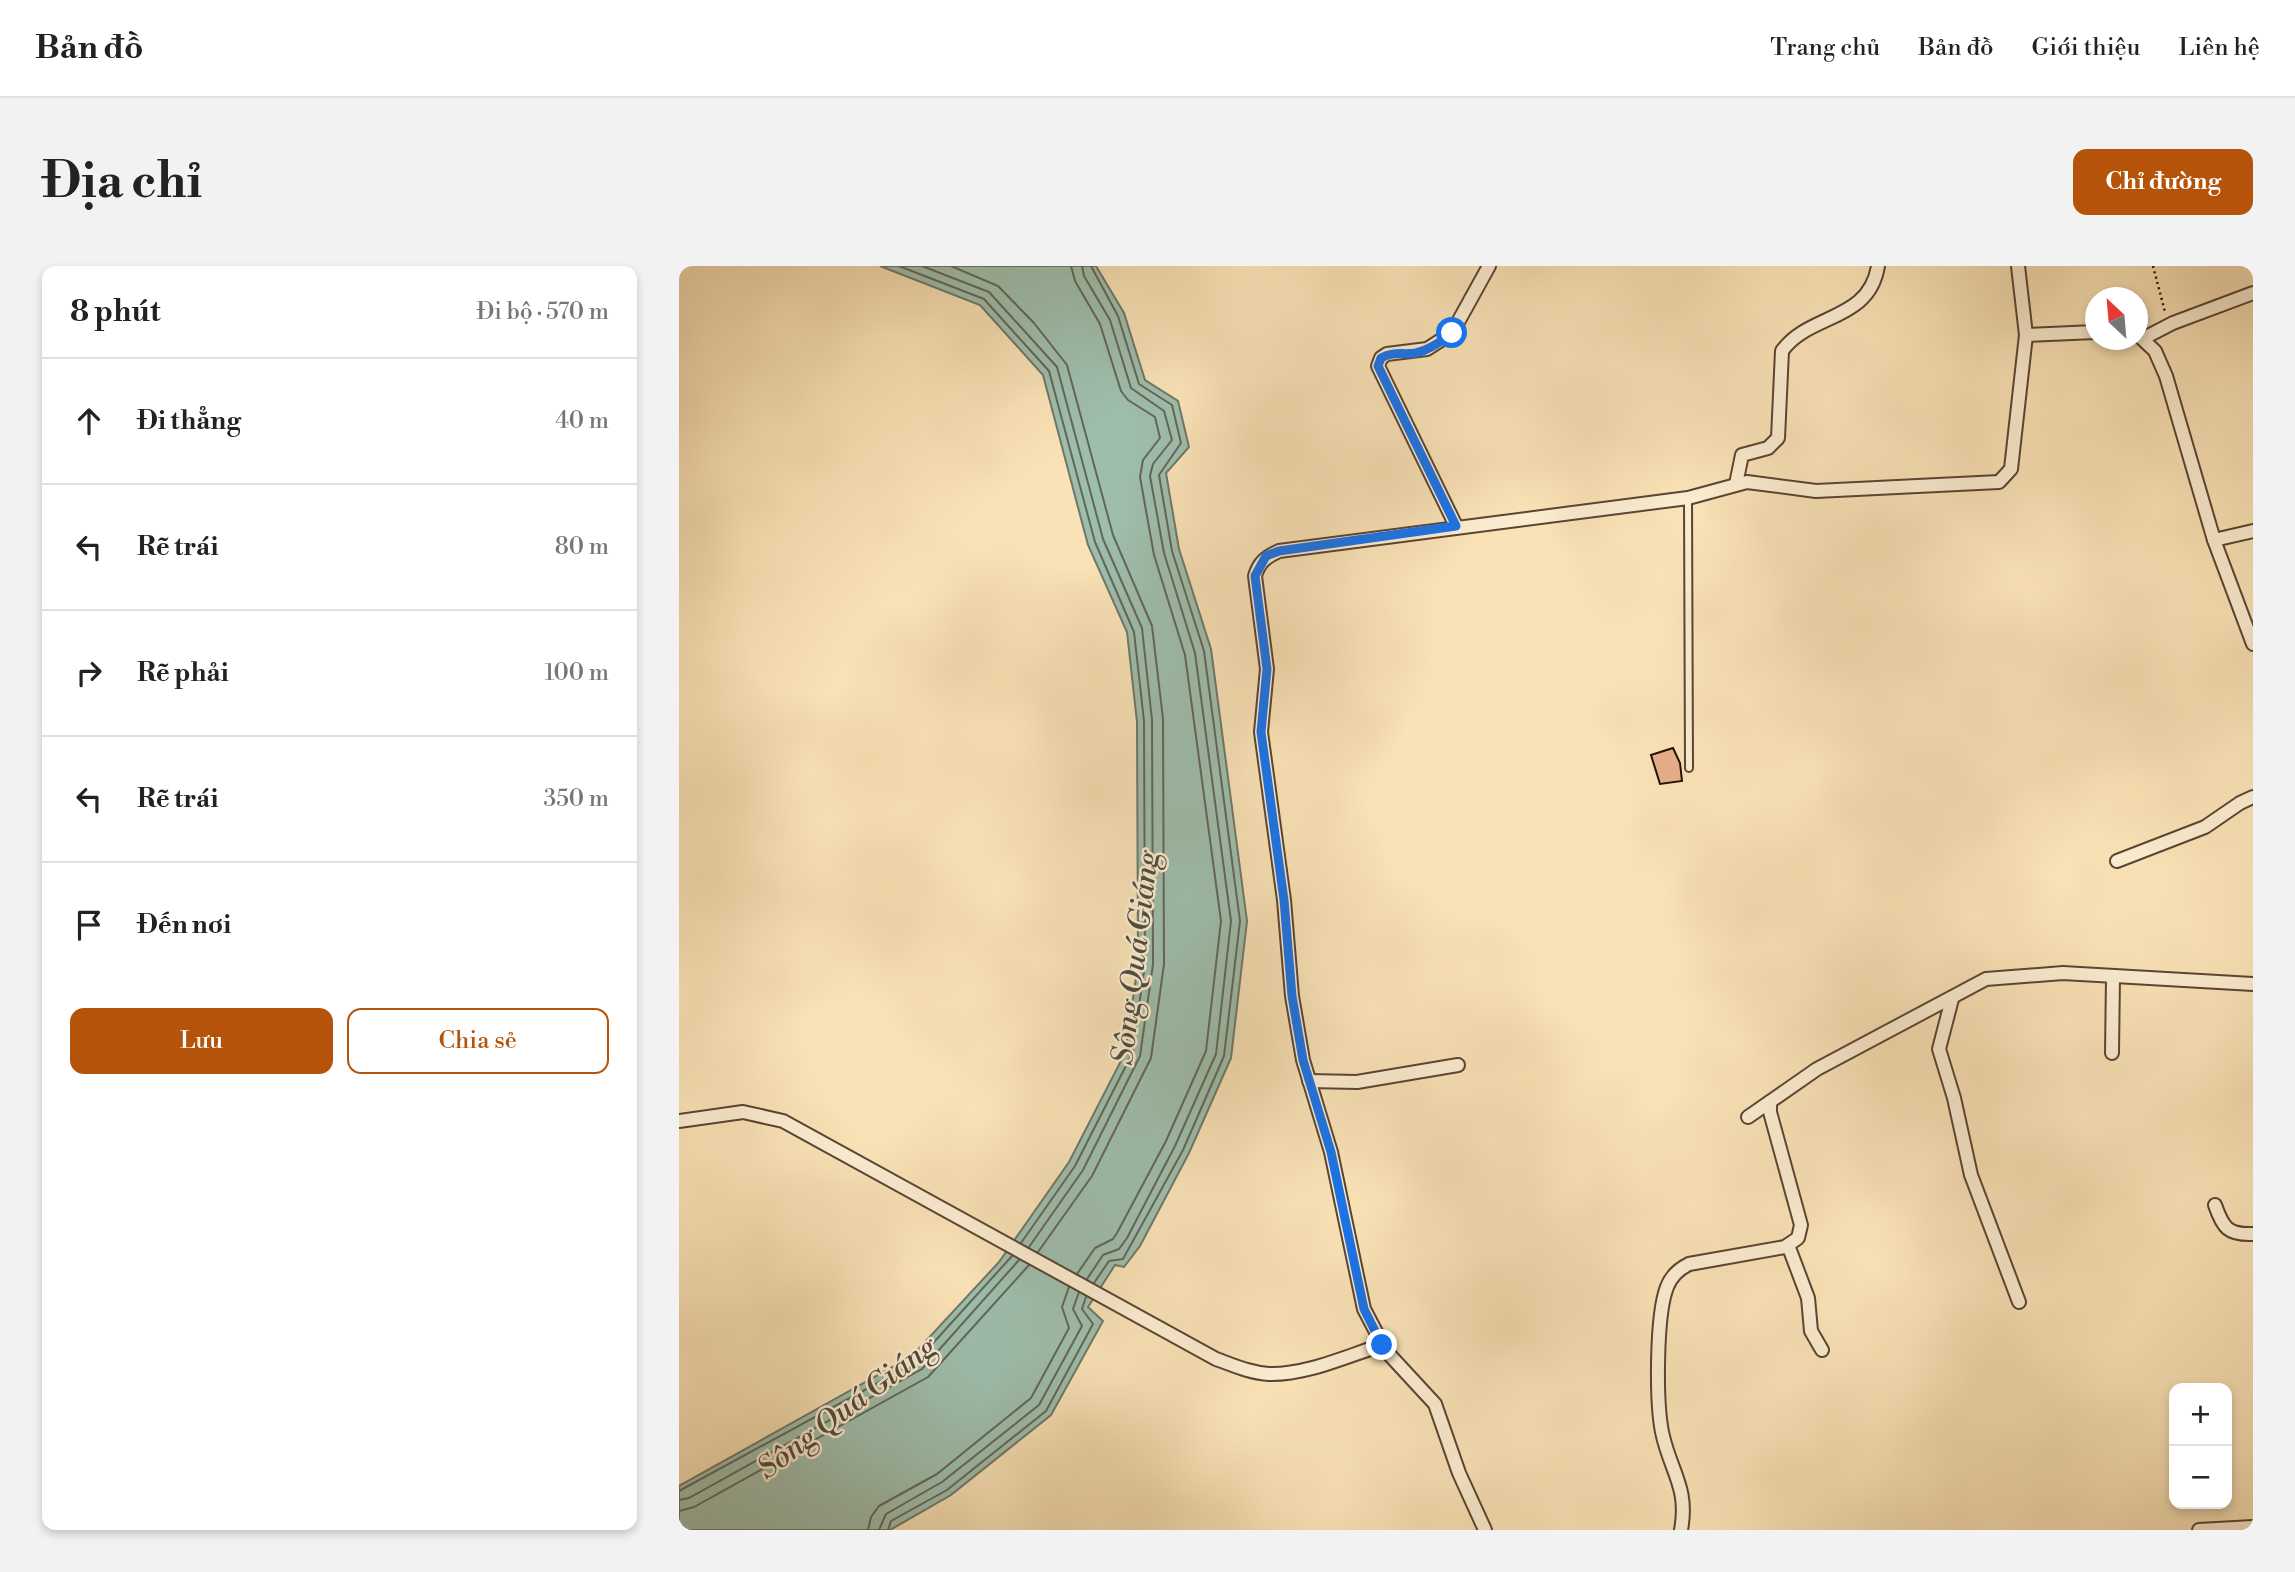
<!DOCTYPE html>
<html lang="vi">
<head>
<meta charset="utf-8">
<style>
  body { margin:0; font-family:"Libre Bodoni",serif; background:#f2f2f2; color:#222 }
  .controls { position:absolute; right:21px; bottom:21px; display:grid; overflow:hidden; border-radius:14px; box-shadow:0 4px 10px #0003 }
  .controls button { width:63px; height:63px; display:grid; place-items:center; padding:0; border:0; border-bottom:2px solid #e0e0e0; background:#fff; color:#222; font:35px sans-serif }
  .compass { position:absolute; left:1406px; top:21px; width:63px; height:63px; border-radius:50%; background:#fff; box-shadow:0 4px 10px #0003; rotate:334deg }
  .stop { position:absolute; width:21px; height:21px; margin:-16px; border:5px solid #1a73e8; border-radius:50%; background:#fff }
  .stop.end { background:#1a73e8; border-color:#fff; box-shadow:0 2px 7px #0008 }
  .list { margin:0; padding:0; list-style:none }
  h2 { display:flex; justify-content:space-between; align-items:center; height:91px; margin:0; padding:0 28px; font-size:30px }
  h2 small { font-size:23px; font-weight:400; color:#767676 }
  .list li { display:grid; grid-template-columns:46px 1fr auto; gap:21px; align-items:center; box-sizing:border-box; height:126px; padding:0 28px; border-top:2px solid #e0e0e0 }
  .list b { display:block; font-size:26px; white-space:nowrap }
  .list em { font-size:23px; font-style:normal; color:#767676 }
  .actions { display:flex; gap:14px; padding:21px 28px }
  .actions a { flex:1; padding:16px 0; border:2px solid #b45309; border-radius:14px; text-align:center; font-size:24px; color:#b45309 }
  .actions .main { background:#b45309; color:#fff }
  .icon { flex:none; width:38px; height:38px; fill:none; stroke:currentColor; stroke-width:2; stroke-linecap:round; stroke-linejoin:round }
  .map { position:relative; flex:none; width:1574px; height:1264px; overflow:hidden; border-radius:14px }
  header { display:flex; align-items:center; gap:42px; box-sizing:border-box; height:98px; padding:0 35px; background:#fff; border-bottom:2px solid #e0e0e0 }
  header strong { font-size:33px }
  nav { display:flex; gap:38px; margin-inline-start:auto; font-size:24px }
  .intro { display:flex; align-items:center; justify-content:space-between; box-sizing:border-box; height:168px; padding:0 42px }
  h1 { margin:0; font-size:49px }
  .button { padding:18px 32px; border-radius:14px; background:#b45309; color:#fff; font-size:24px; font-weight:700 }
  main { display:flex; gap:42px; padding:0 42px }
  aside { flex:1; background:#fff; border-radius:14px; box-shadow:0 4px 10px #0003 }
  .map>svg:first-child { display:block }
  .water { fill:#9ebeac; stroke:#6e786a; stroke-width:2 }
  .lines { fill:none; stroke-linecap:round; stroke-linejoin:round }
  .shore { stroke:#62665a; stroke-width:2 }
  .building { fill:#e7ae8b; stroke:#260f07; stroke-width:2 }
  .lane-casing { stroke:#5b4433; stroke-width:10 }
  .street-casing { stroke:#5b4433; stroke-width:16 }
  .path { stroke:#260f07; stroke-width:2.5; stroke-dasharray:2 3.5; stroke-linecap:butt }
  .lane { stroke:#fbecd0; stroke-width:6 }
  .street { stroke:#fbecd0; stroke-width:12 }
  .route { stroke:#1a73e8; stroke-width:9 }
  .labels { text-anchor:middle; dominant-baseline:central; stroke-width:5; stroke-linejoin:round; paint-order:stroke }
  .water-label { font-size:30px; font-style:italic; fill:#504c41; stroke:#fbecd0 }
</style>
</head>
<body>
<header>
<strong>Bản đồ</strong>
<nav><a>Trang chủ</a><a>Bản đồ</a><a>Giới thiệu</a><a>Liên hệ</a></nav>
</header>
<div class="intro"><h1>Địa chỉ</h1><a class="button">Chỉ đường</a></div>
<main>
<aside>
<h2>8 phút<small>Đi bộ · 570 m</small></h2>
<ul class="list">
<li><svg class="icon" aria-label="ahead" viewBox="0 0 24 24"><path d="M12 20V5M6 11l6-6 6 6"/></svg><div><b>Đi thẳng</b></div><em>40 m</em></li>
<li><svg class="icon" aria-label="left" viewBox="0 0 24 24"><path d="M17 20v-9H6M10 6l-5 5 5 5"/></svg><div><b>Rẽ trái</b></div><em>80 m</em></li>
<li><svg class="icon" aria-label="right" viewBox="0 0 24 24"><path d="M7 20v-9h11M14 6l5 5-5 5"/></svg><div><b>Rẽ phải</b></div><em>100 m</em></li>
<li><svg class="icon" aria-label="left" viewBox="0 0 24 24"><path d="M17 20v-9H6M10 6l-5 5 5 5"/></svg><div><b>Rẽ trái</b></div><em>350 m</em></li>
<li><svg class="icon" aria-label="arrive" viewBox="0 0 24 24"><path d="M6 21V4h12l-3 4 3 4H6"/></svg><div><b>Đến nơi</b></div></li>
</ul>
<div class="actions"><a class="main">Lưu</a><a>Chia sẻ</a></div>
</aside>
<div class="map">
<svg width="1574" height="1264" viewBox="0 0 1574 1264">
  <rect width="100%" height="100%" fill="#f9e2b6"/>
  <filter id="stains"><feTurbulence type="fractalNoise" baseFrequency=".00286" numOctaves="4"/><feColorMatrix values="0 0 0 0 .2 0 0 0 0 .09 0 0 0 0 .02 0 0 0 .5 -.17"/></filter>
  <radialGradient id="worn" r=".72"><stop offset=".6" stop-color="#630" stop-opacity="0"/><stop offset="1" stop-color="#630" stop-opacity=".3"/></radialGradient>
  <!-- water -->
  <polygon class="water" points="201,0 417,0 445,47 466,114 499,135 510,181 487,207 500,283 532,383 568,655 552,792 510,887 461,980 445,1001 436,999 409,1041 424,1055 372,1149 272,1229 211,1264 0,1264 0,1220 233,1090 320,996 390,896 446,787 459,698 458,456 448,366 409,279 364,109 301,39"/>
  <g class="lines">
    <!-- shore -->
    <g class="shore">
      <polyline points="220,0 305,33 370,105 416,276 455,366 465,455 466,698 453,788 396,900 342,977"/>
      <polyline points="243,0 310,26 378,101 424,273 463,362 473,454 474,698 461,790 404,904 350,981"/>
      <polyline points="272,0 319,20 355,57 388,99 434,269 473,360 484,453 485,698 472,792 413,910 359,986"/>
      <polyline points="392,0 396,15 421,58 442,125 449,134 476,151 481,172 464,194 461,211 475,289 506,389 542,655 527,785 487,875 438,967 434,973 416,982 398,1008"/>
      <polyline points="403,0 405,10 431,54 452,122 485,145 493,174 474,198 471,210 485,287 516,387 552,655 537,788 496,880 448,972 440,983 424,989 408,1013"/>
      <polyline points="412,0 439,50 460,118 493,139 502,177 480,209 493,285 525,385 561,655 545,790 504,884 444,993 430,995 415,1017"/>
      <polyline points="0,1225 237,1096 333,990"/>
      <polyline points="0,1234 10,1232 243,1103 340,994"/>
      <polyline points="0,1245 15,1241 249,1111 350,999"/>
      <polyline points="189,1264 192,1251 200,1240 258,1208 352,1132 390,1062 383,1041 390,1021"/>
      <polyline points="200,1264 207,1248 263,1216 360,1139 403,1060 394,1043 400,1026"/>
      <polyline points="209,1264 212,1255 268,1224 367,1145 414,1058 403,1043 407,1031"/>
    </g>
  </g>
  <!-- building -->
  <polygon class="building" points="994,482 1001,497 1003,515 981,518 972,489"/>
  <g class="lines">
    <defs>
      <polyline id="lane" points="1009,232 1010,502"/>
      <g id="street">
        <polyline points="1458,68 1476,85 1487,110 1535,274 1574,378"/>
        <polyline points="1347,69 1416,66"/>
        <polyline points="1465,72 1494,57 1574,27"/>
        <path d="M 1057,218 L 1063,189 L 1089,182 L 1099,172 L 1103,85 C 1130,47 1190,56 1199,0"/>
        <polyline points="777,260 699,100 702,92 708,88 748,83 773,67 810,0"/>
        <polyline points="1535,274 1574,265"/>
        <polyline points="1438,595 1526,561 1561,537 1574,531"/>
        <polyline points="1273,733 1260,783 1275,832 1292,909 1340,1036"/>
        <polyline points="1433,787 1434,711"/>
        <polyline points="630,815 678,816 779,799"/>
        <polyline points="1069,851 1138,803 1307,713 1384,707 1574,718"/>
        <path d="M 0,855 L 64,846 L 104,855 L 537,1093 C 554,1099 571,1107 590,1108 C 627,1109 668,1090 703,1079"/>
        <path d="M 1536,939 C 1544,962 1549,969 1574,968"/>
        <polyline points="1109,979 1129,1032 1132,1065 1143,1084"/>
        <path d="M 806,1264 L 780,1207 L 756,1138 L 707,1085 L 685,1043 L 652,886 L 624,794 L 613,730 L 605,634 L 582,466 L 588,403 L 576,310 C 580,296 587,291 600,285 L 1009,232 L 1068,216 L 1137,225 L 1320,216 L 1332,203 L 1347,69 L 1339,0"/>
        <path d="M 1002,1264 C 1010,1221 991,1205 983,1166 C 977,1135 977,1049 988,1021 C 992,1010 1000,1003 1010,998 L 1106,981 L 1119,972 L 1122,959 L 1091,846 L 1091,836"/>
        <polyline points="1520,1264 1574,1261"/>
      </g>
    </defs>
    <!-- lane casing -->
    <use href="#lane" class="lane-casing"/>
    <!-- street casing -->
    <use href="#street" class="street-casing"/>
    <!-- path -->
    <polyline class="path" points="1474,0 1486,46"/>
    <!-- lane -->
    <use href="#lane" class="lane"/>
    <!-- street -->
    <use href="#street" class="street"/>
  </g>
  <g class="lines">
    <!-- route -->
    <path class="route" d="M 703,1079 L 685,1043 L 652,886 L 624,794 L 613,730 L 605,634 L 582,466 L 588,403 L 576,310 L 587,290 L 600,285 L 777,260 L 699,100 L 702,92 C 713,85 725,89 737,87 C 750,84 762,76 773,67"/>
  </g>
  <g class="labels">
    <!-- water labels -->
    <g class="water-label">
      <text transform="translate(457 692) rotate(-83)">Sông Quá Giáng</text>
      <text transform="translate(168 1142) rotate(-37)">Sông Quá Giáng</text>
    </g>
  </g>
  <rect width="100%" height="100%" filter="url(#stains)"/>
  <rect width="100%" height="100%" fill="url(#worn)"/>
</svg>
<div class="controls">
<button>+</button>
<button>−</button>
</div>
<svg class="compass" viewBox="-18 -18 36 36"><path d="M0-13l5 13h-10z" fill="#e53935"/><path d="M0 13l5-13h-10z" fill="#767676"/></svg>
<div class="stop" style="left:773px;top:67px"></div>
<div class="stop end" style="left:703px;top:1079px"></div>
</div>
</main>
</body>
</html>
